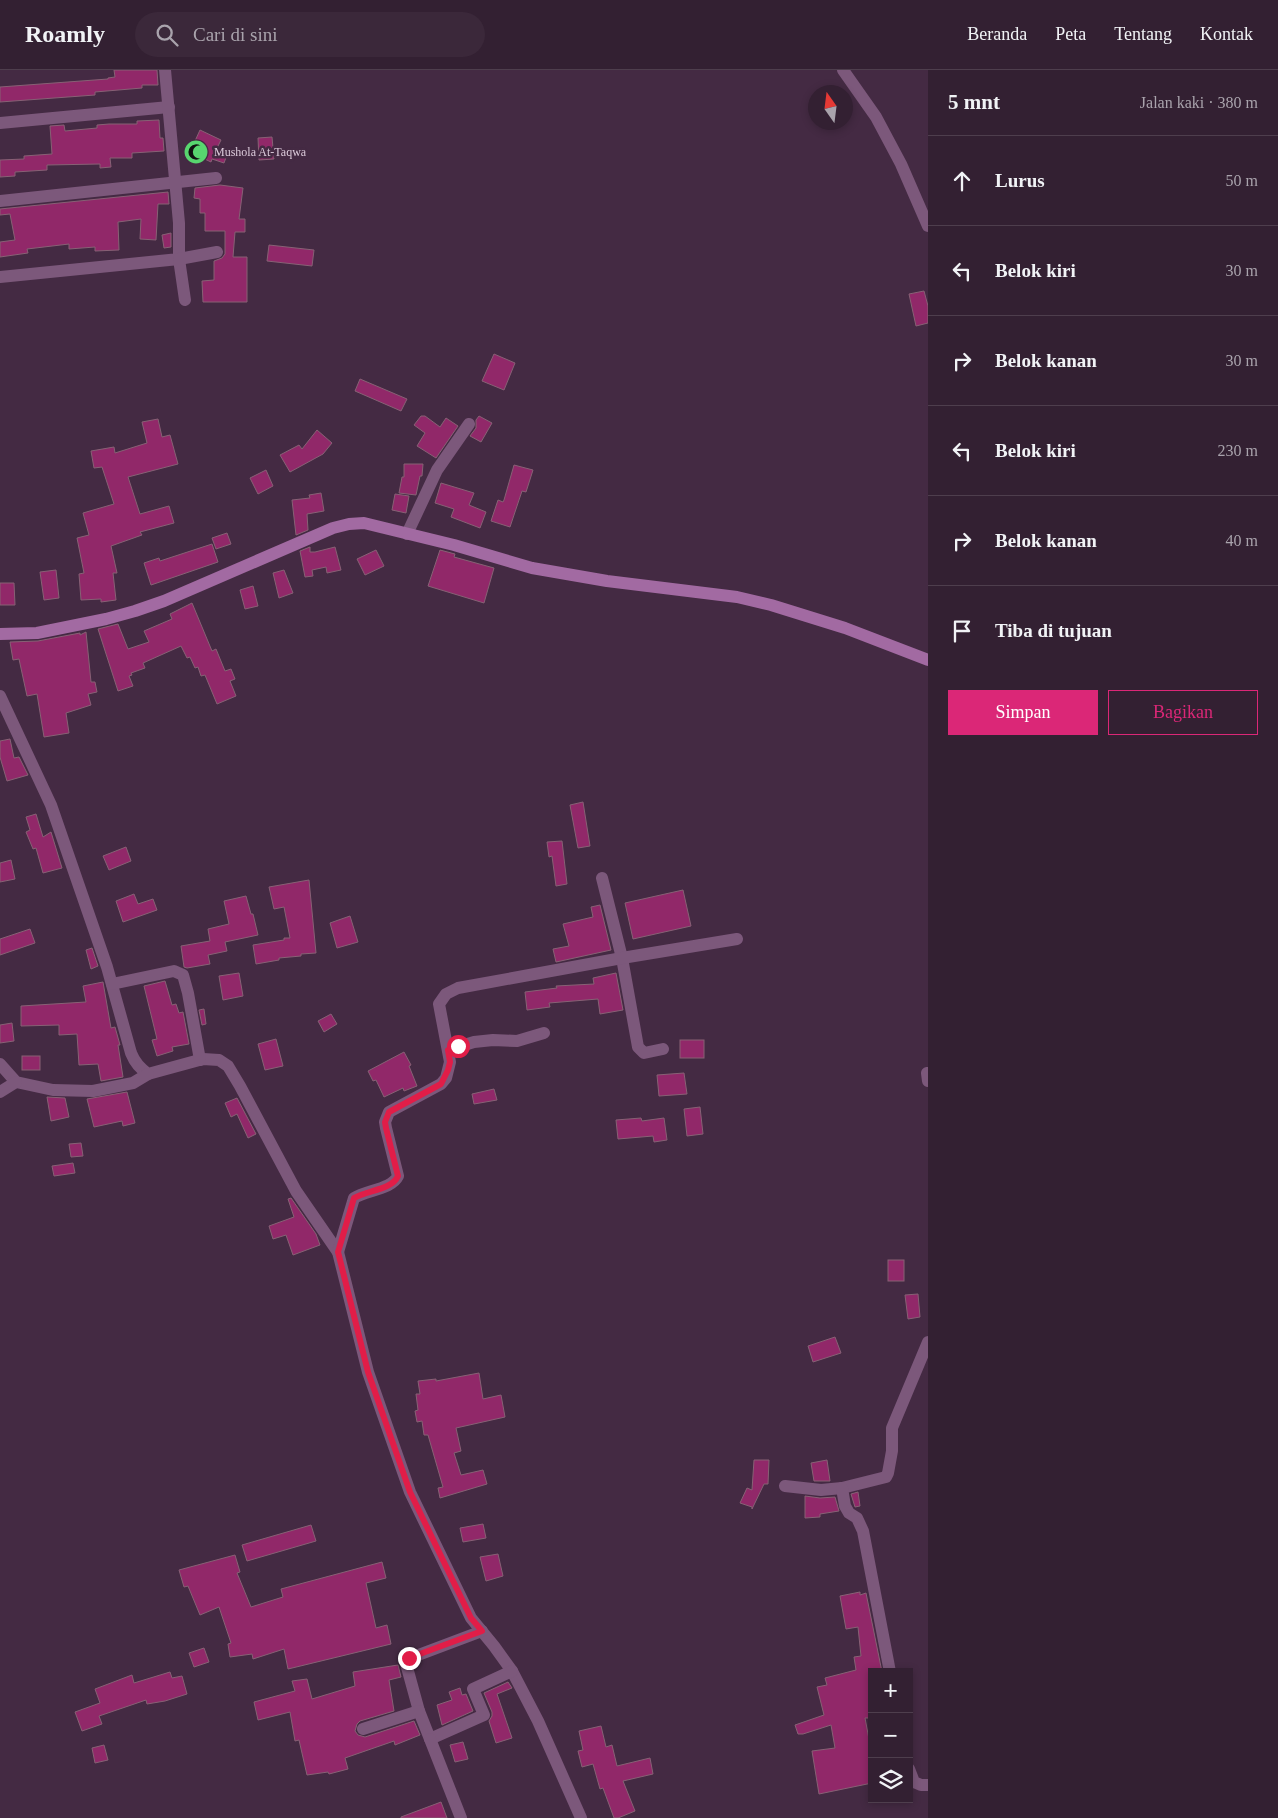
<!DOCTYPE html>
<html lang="id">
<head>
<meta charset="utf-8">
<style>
  body { margin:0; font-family:"Times New Roman",serif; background:#3b283a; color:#f1f3f6 }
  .controls { position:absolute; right:15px; bottom:15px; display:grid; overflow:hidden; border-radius:0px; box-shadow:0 2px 8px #0003 }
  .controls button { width:45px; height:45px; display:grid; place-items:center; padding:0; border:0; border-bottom:1px solid #4e3e4d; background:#332032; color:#f1f3f6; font:25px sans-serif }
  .compass { position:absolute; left:808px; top:15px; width:45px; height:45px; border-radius:50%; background:#332032; box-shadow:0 2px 8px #0003; rotate:346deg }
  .stop { position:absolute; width:15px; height:15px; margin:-11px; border:4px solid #e11d48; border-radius:50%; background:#fff }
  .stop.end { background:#e11d48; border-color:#fff; box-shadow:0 1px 5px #0008 }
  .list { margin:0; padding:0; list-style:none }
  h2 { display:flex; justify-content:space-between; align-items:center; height:65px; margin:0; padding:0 20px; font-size:21px }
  h2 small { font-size:16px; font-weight:400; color:#a9a3ac }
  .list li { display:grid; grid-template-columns:32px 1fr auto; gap:15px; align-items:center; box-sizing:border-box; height:90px; padding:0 20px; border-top:1px solid #4e3e4d }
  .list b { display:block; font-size:19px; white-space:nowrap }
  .list em { font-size:16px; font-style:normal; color:#a9a3ac }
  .actions { display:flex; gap:10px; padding:15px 20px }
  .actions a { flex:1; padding:11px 0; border:1px solid #db2777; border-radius:0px; text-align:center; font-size:18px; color:#db2777 }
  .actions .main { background:#db2777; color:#fff }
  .icon { flex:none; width:28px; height:28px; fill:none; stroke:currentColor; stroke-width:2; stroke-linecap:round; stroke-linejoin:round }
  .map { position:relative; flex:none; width:928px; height:1748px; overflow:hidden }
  header { display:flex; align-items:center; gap:30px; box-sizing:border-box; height:70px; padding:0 25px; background:#332032; border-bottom:1px solid #4e3e4d }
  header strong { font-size:24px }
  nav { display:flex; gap:28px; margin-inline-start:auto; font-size:18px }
  .search { width:350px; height:45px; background:#3b283a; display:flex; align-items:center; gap:12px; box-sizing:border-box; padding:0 18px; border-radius:28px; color:#a9a3ac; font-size:19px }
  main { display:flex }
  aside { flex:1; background:#332032 }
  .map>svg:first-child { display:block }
  .building { fill:#912869; stroke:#876175 }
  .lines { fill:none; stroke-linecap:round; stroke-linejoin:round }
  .street { stroke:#7c587b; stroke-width:12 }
  .secondary { stroke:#a26aa2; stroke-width:12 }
  .route { stroke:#e11d48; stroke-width:6 }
  .labels { text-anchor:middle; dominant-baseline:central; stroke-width:5; stroke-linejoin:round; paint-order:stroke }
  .poi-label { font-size:12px; fill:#dccbdb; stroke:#442a43; text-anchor:start }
</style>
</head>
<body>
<header>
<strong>Roamly</strong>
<div class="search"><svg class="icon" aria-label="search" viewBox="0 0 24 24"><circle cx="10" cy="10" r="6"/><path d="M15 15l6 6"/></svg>Cari di sini</div>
<nav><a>Beranda</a><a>Peta</a><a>Tentang</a><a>Kontak</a></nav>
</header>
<main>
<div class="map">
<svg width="928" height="1748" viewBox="0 0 928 1748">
  <rect width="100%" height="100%" fill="#442a43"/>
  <!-- building -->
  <g class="building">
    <polygon points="114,0 157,0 158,15 142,15 142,18 95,22 95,25 0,32 0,17 108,9 108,8 115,7"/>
    <polygon points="159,50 160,68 163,68 164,81 132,83 132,88 110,88 111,97 100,98 100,94 47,95 47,100 15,102 15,106 0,107 0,90 24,89 24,86 52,84 50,56 64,55 65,61 97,58 97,55 109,54 137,54 137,51"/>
    <polygon points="200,60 221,70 217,78 228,82 224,93 212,89 211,92 190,82"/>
    <polygon points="272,67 274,89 259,90 258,68"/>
    <polygon points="220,115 243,118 239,149 245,149 245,162 235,162 233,187 247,187 247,232 203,232 202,211 214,210 214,191 222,188 225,184 225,161 205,161 205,143 200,143 200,129 194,128 195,118"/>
    <polygon points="168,122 169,134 158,134 156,170 140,169 141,149 118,152 119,180 95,181 95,177 69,179 69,174 27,179 28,183 0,187 0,172 15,170 10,144 0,145 0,139"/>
    <polygon points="171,163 171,177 164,178 162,165"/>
    <polygon points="269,175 314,180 312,196 267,191"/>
    <polygon points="924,221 928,236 928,253 916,256 909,224"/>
    <polygon points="494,284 515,293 504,320 482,311"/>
    <polygon points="360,309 407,329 401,341 355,321"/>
    <polygon points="421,346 425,346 440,357 446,348 458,356 436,388 417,376 425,363 414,355"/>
    <polygon points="479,346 492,353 481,372 470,366 476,358 476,350"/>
    <polygon points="158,349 162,367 170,365 178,394 128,407 140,444 169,436 174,453 140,462 142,465 111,476 117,503 113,503 116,530 101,532 101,529 81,530 79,504 84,503 77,468 89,465 83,443 114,434 102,397 94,398 91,381 114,377 115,383 147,373 142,352"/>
    <polygon points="317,360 332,373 323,384 290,402 280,385 299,375 302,379"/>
    <polygon points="404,394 423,394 422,406 420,406 416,425 399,423 402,407 404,407"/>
    <polygon points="514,395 533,400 526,422 522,421 510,457 491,451 498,430 503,432 504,430"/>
    <polygon points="266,400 273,416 258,424 250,408"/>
    <polygon points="441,413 474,423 469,435 486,442 480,458 451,447 454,439 435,433"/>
    <polygon points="321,423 324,441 307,444 308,460 296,465 292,430 310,428 309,425"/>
    <polygon points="395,424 409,426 406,443 392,440"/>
    <polygon points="227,463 231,474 216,479 212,468"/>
    <polygon points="212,474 218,492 151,515 144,493 159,488 160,491"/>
    <polygon points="310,477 310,482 315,482 335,477 341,500 327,503 326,497 312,500 313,506 305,507 300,481"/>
    <polygon points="376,480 384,496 365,505 357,489"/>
    <polygon points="440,480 455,484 454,487 494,498 484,533 428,516"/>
    <polygon points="56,500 59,528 44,530 40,502"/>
    <polygon points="284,500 293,523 279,528 273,503"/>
    <polygon points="0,513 14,513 15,535 0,535"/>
    <polygon points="253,516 258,536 245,539 240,520"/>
    <polygon points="192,533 212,581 216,579 225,601 231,599 235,609 230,611 236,626 217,634 205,605 201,606 198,597 195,598 190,587 187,588 181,576 143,593 145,598 131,603 132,605 129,606 133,616 118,621 98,559 118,554 128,579 149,572 144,561 172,549 170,544"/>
    <polygon points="86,562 91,612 95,612 97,622 88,624 91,635 66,643 69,663 44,667 37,624 27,626 19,589 13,590 10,572 38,571 80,563 80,565"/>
    <polygon points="10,669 14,688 19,687 28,705 7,711 0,687 0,671"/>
    <polygon points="583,732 590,776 578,778 570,735"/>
    <polygon points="36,744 43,767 51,762 62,798 43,803 36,778 33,779 26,762 30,760 26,747"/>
    <polygon points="562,771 567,814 556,816 552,786 549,787 547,772"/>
    <polygon points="126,777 131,791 109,800 103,786"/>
    <polygon points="11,790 15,809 0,812 0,793"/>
    <polygon points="309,810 316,883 301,884 301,886 279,888 279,890 256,894 253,875 284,870 284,868 290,868 284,837 274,839 269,817"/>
    <polygon points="683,820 691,856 633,869 625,833"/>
    <polygon points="134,824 138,834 153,829 157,840 123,852 116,831"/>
    <polygon points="246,826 251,844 253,844 258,865 225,872 227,881 208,885 210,894 187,898 184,897 181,876 210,871 208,859 229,854 224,831"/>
    <polygon points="600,835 611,880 556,892 553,879 569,876 563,854 593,847 591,837"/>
    <polygon points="350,846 358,872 337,878 330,853"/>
    <polygon points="30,859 35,873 0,885 0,869"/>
    <polygon points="92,878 98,896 91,899 86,880"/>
    <polygon points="239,903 243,926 223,930 219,906"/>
    <polygon points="616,903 623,940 600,944 598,929 549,933 550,937 527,940 525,922 557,918 556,916 594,914 593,908"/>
    <polygon points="165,911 172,935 176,934 179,943 183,942 189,974 172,977 173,981 157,986 152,970 157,969 144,916"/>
    <polygon points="103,912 111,958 115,957 120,975 118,975 123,1007 101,1011 98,994 79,995 77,964 59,965 59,955 21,956 21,936 86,932 83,916"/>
    <polygon points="204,939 206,954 202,955 199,940"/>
    <polygon points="331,944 337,954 324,962 318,951"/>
    <polygon points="12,953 14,971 0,973 0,955"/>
    <polygon points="276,969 283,996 265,1000 258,974"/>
    <rect x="680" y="970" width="24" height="18"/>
    <polygon points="404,982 411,995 409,996 417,1016 404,1021 403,1018 384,1027 376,1010 373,1011 368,1001"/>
    <rect x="22" y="986" width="18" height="14"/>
    <polygon points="684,1003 687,1024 659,1026 657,1005"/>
    <polygon points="494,1019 497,1030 474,1034 472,1024"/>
    <polygon points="127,1022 135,1053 123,1056 122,1051 94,1057 87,1029"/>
    <polygon points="47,1027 65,1028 69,1047 51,1051"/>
    <polygon points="237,1028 256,1064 248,1068 237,1044 231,1047 225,1033"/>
    <polygon points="700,1037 703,1064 687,1066 684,1039"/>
    <polygon points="641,1048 642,1051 664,1048 667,1070 654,1072 653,1066 618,1069 616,1050"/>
    <polygon points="81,1073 83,1086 71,1087 69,1074"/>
    <polygon points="73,1093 75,1103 54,1106 52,1096"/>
    <polygon points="291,1128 316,1164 320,1175 293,1185 286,1165 273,1169 269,1156 294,1147 288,1129"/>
    <rect x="888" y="1190" width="16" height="21"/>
    <polygon points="918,1224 920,1247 908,1249 905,1225"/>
    <polygon points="835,1267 841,1283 813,1292 808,1276"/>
    <polygon points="479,1303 483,1329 501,1325 505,1347 456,1358 461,1381 454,1383 461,1405 483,1400 487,1414 440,1428 438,1418 443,1417 428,1365 424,1365 422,1351 417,1352 415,1341 418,1340 416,1324 420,1324 418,1311 436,1309 436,1311"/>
    <polygon points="754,1390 769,1390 768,1414 764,1414 752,1439 752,1437 740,1433 747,1418 752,1420"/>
    <polygon points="827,1390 830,1411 814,1411 811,1393"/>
    <polygon points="858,1422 860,1436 855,1437 851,1424"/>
    <polygon points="805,1426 820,1428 835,1427 839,1441 820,1444 820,1447 805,1448"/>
    <polygon points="483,1454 486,1468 463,1472 460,1458"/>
    <polygon points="311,1455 316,1471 247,1491 242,1475"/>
    <polygon points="498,1484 503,1506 486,1511 480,1487"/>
    <polygon points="235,1485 240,1502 237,1503 251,1537 283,1527 281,1519 382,1492 386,1508 366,1513 376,1558 387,1555 391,1574 288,1599 284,1579 253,1589 252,1584 230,1587 228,1574 231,1573 219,1537 200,1545 188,1516 184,1517 179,1500"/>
    <polygon points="860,1522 860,1525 866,1523 882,1602 872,1602 872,1648 865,1648 872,1685 872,1713 819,1724 812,1681 835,1678 831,1655 803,1664 798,1664 795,1655 824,1645 817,1617 827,1615 825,1608 856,1600 854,1587 861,1586 858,1557 846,1559 840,1526"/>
    <polygon points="204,1578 209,1592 194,1597 189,1583"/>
    <polygon points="398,1595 401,1607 389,1610 394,1641 360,1651 357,1654 355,1661 358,1665 365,1667 414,1651 420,1665 395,1675 394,1671 345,1688 348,1699 329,1704 328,1702 307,1705 299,1670 295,1671 290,1642 258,1650 254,1632 295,1621 292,1611 307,1609 312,1629 355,1616 353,1602"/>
    <polygon points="170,1602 172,1608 182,1606 187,1624 165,1631 147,1634 146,1630 99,1646 102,1654 82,1661 75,1642 100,1633 95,1619 132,1605 134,1613"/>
    <polygon points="508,1612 512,1618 497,1624 512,1668 496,1673 489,1651 492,1646 492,1642 484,1623"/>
    <polygon points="460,1618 462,1625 466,1624 473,1641 442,1655 437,1635 452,1630 449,1622"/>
    <polygon points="601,1656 606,1677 612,1675 617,1696 650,1688 653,1704 623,1711 635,1741 618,1748 614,1748 603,1718 600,1719 593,1694 582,1697 578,1681 583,1680 579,1661"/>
    <polygon points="463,1672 468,1689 455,1692 450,1675"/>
    <polygon points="104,1675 108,1690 95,1693 92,1678"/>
    <polygon points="441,1732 447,1748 401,1748 401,1747"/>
  </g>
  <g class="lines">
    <!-- street -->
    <g class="street">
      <polyline points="843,0 876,47 901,94 928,156"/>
      <polyline points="0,53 169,37"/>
      <polyline points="0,131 216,108"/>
      <polyline points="0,207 179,189 179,153 165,0"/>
      <polyline points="185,230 179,189 217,182"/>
      <polyline points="407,464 437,400 469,354"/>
      <path d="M 0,626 L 51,735 L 107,897 L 131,983 C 135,993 140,998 148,1004 L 203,989 L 219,990 L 228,996 L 240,1016 L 296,1121 L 338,1182 L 368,1302 L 410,1422 L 471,1548 L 494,1576 L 512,1601 L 538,1651 L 581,1748"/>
      <polyline points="602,808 622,888 638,977 644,983 663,979"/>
      <polyline points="112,914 174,901 183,905 188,923 200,990"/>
      <polyline points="448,980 474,972 493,970 517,971 544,963"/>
      <polyline points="0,994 16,1012 53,1020 93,1021 133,1013 148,1004"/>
      <polyline points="927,1003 928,1011"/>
      <polyline points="0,1022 16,1012"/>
      <path d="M 338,1182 L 354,1128 C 367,1120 392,1119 398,1106 L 386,1058 L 385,1052 L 389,1042 L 441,1014 L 446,1008 L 450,992 L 439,934 L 446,924 L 458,918 L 622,888 L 737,869"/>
      <polyline points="785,1416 821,1420 842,1418 886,1407 888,1403 892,1381 892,1358 928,1272"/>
      <polyline points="842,1418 845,1436 849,1443 857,1448 863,1461 890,1602"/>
      <polyline points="419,1641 405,1590 482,1561"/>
      <polyline points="363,1659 419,1641 430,1669 484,1645 473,1619 512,1601"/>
      <polyline points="430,1669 461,1748"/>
      <polyline points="909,1699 914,1712 921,1715 928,1715"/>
    </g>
    <!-- secondary -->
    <polyline class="secondary" points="0,564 37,563 106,549 135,541 164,531 333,458 349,454 364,453 454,475 532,498 607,511 737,527 771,535 845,558 928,590"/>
  </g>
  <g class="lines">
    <!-- route -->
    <path class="route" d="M 409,1588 L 482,1561 L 471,1548 L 410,1422 L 368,1302 L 338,1182 L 354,1128 C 367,1120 392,1120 398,1106 L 386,1058 L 385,1052 L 389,1042 L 441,1014 L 448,1000 L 450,992 L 448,980 L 458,976"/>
  </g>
  <!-- icons -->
  <defs>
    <symbol id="mosque-disc" viewBox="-11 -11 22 22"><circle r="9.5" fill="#58d56f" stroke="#442a43"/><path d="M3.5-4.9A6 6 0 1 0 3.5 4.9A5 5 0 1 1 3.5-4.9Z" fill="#111"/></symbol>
  </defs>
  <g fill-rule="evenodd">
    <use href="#mosque-disc" x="182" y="68" width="28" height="28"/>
  </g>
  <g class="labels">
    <!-- poi labels -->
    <g class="poi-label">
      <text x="214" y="82">Mushola At-Taqwa</text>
    </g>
  </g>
</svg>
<div class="controls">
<button>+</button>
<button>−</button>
<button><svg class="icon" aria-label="layers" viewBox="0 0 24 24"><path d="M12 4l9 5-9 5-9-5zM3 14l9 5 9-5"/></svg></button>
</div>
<svg class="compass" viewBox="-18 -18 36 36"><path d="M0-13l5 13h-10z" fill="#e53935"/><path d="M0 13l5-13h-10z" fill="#a9a3ac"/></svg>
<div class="stop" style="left:458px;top:976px"></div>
<div class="stop end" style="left:409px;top:1588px"></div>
</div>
<aside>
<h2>5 mnt<small>Jalan kaki · 380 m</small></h2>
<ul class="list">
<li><svg class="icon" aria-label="ahead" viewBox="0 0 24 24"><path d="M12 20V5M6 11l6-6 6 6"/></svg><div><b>Lurus</b></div><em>50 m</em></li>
<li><svg class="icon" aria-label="left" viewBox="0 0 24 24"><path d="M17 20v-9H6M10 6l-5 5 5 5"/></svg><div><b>Belok kiri</b></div><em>30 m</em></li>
<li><svg class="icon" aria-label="right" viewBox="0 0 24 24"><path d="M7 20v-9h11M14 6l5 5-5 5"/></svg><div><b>Belok kanan</b></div><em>30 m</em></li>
<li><svg class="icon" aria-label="left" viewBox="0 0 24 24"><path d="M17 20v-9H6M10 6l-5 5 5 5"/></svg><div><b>Belok kiri</b></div><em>230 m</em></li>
<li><svg class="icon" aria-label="right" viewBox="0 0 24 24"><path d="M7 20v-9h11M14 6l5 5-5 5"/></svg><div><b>Belok kanan</b></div><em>40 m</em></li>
<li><svg class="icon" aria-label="arrive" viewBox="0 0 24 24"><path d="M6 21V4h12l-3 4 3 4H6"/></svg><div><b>Tiba di tujuan</b></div></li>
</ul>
<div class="actions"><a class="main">Simpan</a><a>Bagikan</a></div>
</aside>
</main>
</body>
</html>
